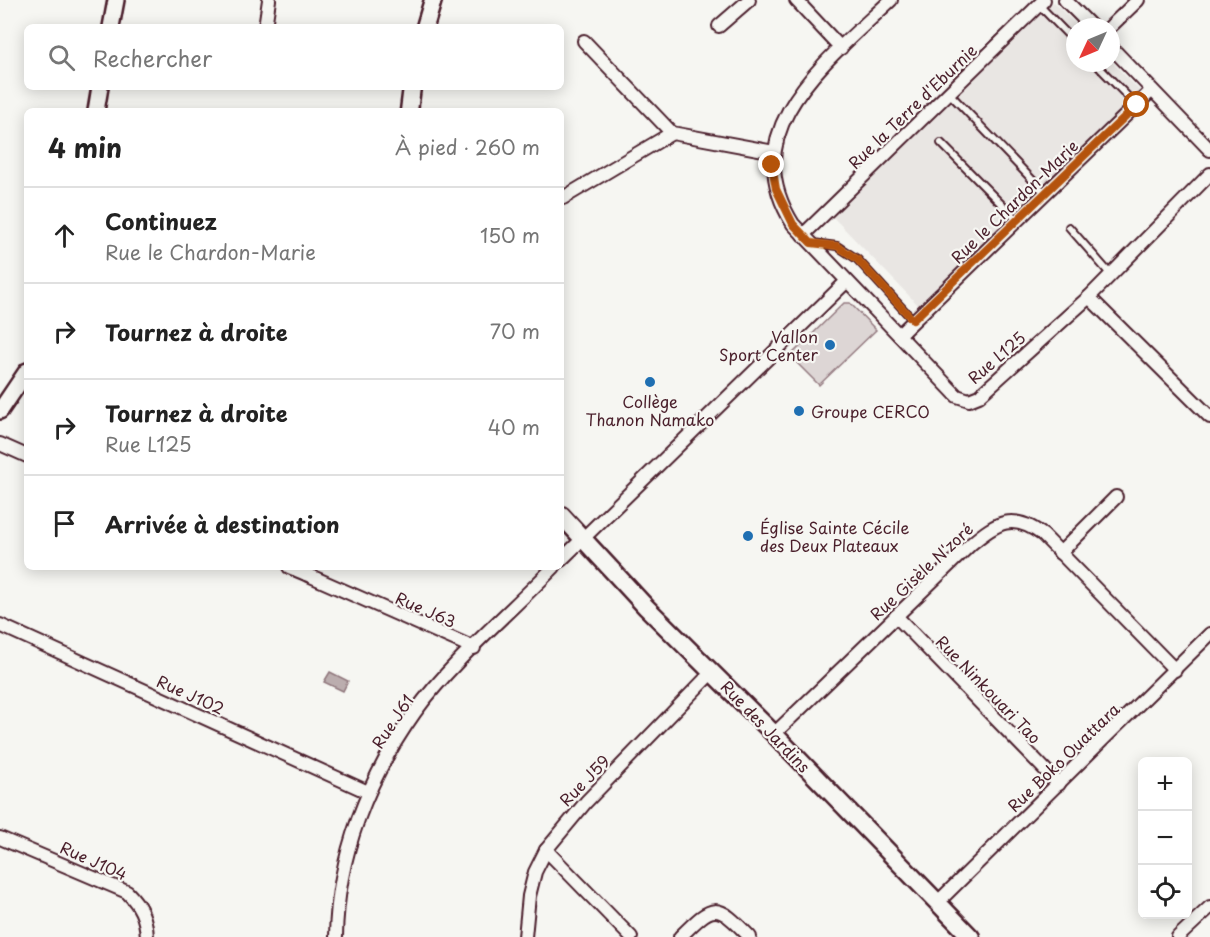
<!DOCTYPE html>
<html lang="fr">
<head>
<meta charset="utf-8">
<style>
  body { margin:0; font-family:"Playpen Sans",sans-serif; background:#f6f6f6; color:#222 }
  .controls { position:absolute; right:18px; bottom:18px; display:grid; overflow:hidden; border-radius:9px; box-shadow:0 3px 15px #0003 }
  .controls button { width:54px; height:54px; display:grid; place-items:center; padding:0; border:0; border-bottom:2px solid #e0e0e0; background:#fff; color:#222; font:30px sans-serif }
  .compass { position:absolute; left:1066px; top:18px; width:54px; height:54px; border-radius:50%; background:#fff; box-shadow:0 3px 15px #0003; rotate:226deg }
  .stop { position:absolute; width:18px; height:18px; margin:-14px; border:4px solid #b45309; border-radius:50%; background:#fff }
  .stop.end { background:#b45309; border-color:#fff; box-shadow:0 2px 6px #0008 }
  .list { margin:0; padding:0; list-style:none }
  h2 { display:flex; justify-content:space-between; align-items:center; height:78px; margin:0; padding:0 24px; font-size:26px }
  h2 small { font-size:20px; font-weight:400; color:#767676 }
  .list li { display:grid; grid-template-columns:39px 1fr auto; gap:18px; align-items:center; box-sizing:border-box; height:96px; padding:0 24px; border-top:2px solid #e0e0e0 }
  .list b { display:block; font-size:22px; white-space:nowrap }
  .list p { margin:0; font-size:20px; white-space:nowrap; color:#767676 }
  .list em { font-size:20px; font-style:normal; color:#767676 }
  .icon { flex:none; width:33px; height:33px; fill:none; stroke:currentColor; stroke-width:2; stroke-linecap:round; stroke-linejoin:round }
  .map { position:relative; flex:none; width:1210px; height:937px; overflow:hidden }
  .search { position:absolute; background:#fff; box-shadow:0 3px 15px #0003; left:24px; top:24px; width:540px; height:66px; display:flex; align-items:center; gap:15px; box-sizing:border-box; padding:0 21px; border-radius:9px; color:#767676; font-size:22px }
  .panel { position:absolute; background:#fff; box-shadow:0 3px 15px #0003; left:24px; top:108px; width:540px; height:462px; border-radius:9px }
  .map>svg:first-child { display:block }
  .built { fill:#e9e6e3 }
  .green { fill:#ddd6d5; stroke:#947a80; stroke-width:1.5 }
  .water { fill:#bbadae; stroke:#8e747a; stroke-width:1.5 }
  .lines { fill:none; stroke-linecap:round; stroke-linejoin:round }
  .service-casing { stroke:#4a1f2b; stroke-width:10 }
  .minor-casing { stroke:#4a1f2b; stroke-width:16 }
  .tertiary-casing { stroke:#4a1f2b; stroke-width:20 }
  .secondary-casing { stroke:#4a1f2b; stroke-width:21 }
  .service { stroke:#f6f6f2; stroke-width:6 }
  .minor { stroke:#f6f6f2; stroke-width:12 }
  .tertiary { stroke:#f6f6f2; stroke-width:15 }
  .secondary { stroke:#f6f6f2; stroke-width:16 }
  .route { stroke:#b45309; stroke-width:8 }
  .poi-dot { fill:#1f6fb2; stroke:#f6f6f2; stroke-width:2 }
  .labels { text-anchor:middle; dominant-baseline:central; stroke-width:4.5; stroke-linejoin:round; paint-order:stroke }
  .street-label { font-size:16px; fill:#4a1f2b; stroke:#f6f6f2 }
  .poi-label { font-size:16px; fill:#4a1f2b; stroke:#f6f6f2; text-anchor:start }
</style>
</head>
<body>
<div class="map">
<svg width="1210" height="937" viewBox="0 0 1210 937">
  <rect width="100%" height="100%" fill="#f6f6f2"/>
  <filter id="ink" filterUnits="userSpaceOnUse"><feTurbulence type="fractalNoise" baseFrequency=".0167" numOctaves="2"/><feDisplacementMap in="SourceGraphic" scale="12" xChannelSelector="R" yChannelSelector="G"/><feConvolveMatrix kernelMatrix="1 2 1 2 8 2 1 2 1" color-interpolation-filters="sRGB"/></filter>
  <g filter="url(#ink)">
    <!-- built -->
    <polygon class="built" points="1054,2 1078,27 1075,27 1075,63 1111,63 1111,61 1140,91 919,306 833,217"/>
    <!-- green -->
    <polygon class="green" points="844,303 850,303 876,330 819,385 790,356"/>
    <!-- water -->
    <polygon class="water" points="330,672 348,681 343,691 324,682"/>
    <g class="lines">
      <defs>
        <g id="service">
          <polyline points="1039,5 1075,42"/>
          <polyline points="1095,63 1136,105"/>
          <polyline points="949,93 1045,193"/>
          <polyline points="941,143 1017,220"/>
          <polyline points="1069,227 1111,275"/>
          <polyline points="813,243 837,246 857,259 913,320"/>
        </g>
        <g id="minor">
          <polyline points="796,0 841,48"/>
          <path d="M 891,0 C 828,60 733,129 793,224 L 957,396 L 969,400 L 979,396 L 1089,297 L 1210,174"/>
          <polyline points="1065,0 1092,27"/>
          <polyline points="719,26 749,0"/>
          <polyline points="265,27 269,0"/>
          <polyline points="1110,27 1138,0"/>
          <polyline points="584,41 672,133 774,152"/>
          <polyline points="1111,47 1210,150"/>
          <polyline points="563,198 672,133"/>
          <polyline points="803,235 1044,0"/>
          <polyline points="1089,297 1210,417"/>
          <polyline points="899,335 1152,90"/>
          <polyline points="0,444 27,456"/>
          <polyline points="1060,553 1116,497"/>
          <polyline points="561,560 847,281"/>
          <polyline points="289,567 306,574"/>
          <polyline points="307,567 306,574 474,648"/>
          <polyline points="896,616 1059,784"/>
          <polyline points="0,625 368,792"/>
          <path d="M 774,734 L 971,544 C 997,522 1013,512 1043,535 L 1175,670"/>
          <path d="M 0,838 L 127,892 C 140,905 146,917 147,937"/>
          <polyline points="546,850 631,937"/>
          <polyline points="937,903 1210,634"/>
          <path d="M 336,937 C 337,856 368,778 415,712 C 451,662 510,612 554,567"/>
          <polyline points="525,937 529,896 535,872 546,850 586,802 713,671"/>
          <path d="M 680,937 C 714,903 716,902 750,937"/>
          <polyline points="1178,937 1210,907"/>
        </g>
        <g id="tertiary">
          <polyline points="111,27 116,0"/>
          <polyline points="96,111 100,87"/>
          <polyline points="0,411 27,371"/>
        </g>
        <g id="secondary">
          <polyline points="425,27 433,0"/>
          <polyline points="409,111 412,87"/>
          <polyline points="561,515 646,607 774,734 971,937"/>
        </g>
      </defs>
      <!-- service casing -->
      <use href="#service" class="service-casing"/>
      <!-- minor casing -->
      <use href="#minor" class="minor-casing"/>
      <!-- tertiary casing -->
      <use href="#tertiary" class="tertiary-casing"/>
      <!-- secondary casing -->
      <use href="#secondary" class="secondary-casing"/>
      <!-- service -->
      <use href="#service" class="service"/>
      <!-- minor -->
      <use href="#minor" class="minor"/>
      <!-- tertiary -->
      <use href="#tertiary" class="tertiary"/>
      <!-- secondary -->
      <use href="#secondary" class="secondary"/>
    </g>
  </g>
  <g class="lines" filter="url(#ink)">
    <!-- route -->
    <polyline class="route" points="772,165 776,189 793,224 811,243 837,246 857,259 913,320 1137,105"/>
  </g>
  <!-- markers -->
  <g class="poi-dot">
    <circle cx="830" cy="345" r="6"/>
    <circle cx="650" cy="382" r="6"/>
    <circle cx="799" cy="411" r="6"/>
    <circle cx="748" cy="536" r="6"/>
  </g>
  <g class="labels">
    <!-- street labels -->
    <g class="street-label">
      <text transform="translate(912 106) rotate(-44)">Rue la Terre d'Eburnie</text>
      <text transform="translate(1014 201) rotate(-44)">Rue le Chardon-Marie</text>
      <text transform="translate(996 357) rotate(-41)">Rue L125</text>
      <text transform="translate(921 571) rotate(-43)">Rue Gisèle N'zoré</text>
      <text transform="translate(426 609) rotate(24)">Rue J63</text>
      <text transform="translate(989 689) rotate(46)">Rue Ninkouari Tao</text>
      <text transform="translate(191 694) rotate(24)">Rue J102</text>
      <text transform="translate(392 721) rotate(-56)">Rue J61</text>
      <text transform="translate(766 726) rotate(46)">Rue des Jardins</text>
      <text transform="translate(1063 757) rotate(-44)">Rue Boko Ouattara</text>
      <text transform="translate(584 780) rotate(-46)">Rue J59</text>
      <text transform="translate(94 860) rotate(24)">Rue J104</text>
    </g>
    <!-- poi labels -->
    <g class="poi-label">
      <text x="818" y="336" text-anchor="end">Vallon<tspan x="818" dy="18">Sport Center</tspan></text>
      <text x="650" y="401" text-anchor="middle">Collège<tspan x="650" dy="18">Thanon Namako</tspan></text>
      <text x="811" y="411">Groupe CERCO</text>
      <text x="760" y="527">Église Sainte Cécile<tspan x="760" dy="18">des Deux Plateaux</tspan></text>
    </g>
  </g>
</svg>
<div class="controls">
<button>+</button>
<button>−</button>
<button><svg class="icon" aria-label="locate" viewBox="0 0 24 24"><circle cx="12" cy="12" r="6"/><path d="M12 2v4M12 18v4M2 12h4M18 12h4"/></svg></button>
</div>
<svg class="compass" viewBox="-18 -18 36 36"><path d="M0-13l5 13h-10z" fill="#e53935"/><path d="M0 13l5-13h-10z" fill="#767676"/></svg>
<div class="stop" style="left:1137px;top:105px"></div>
<div class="stop end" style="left:772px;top:165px"></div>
<div class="search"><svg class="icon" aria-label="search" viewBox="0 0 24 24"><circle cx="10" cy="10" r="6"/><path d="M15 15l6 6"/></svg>Rechercher</div>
<section class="panel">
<h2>4 min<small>À pied · 260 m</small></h2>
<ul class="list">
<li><svg class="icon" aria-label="ahead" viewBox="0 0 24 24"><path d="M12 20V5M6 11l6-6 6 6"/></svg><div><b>Continuez</b><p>Rue le Chardon-Marie</p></div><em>150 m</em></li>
<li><svg class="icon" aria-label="right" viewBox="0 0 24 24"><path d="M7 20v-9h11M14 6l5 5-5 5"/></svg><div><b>Tournez à droite</b></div><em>70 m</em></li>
<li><svg class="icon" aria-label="right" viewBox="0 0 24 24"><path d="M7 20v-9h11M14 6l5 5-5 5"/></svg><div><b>Tournez à droite</b><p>Rue L125</p></div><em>40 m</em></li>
<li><svg class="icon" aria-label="arrive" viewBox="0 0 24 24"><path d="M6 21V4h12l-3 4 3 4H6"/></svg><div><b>Arrivée à destination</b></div></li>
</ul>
</section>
</div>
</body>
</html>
